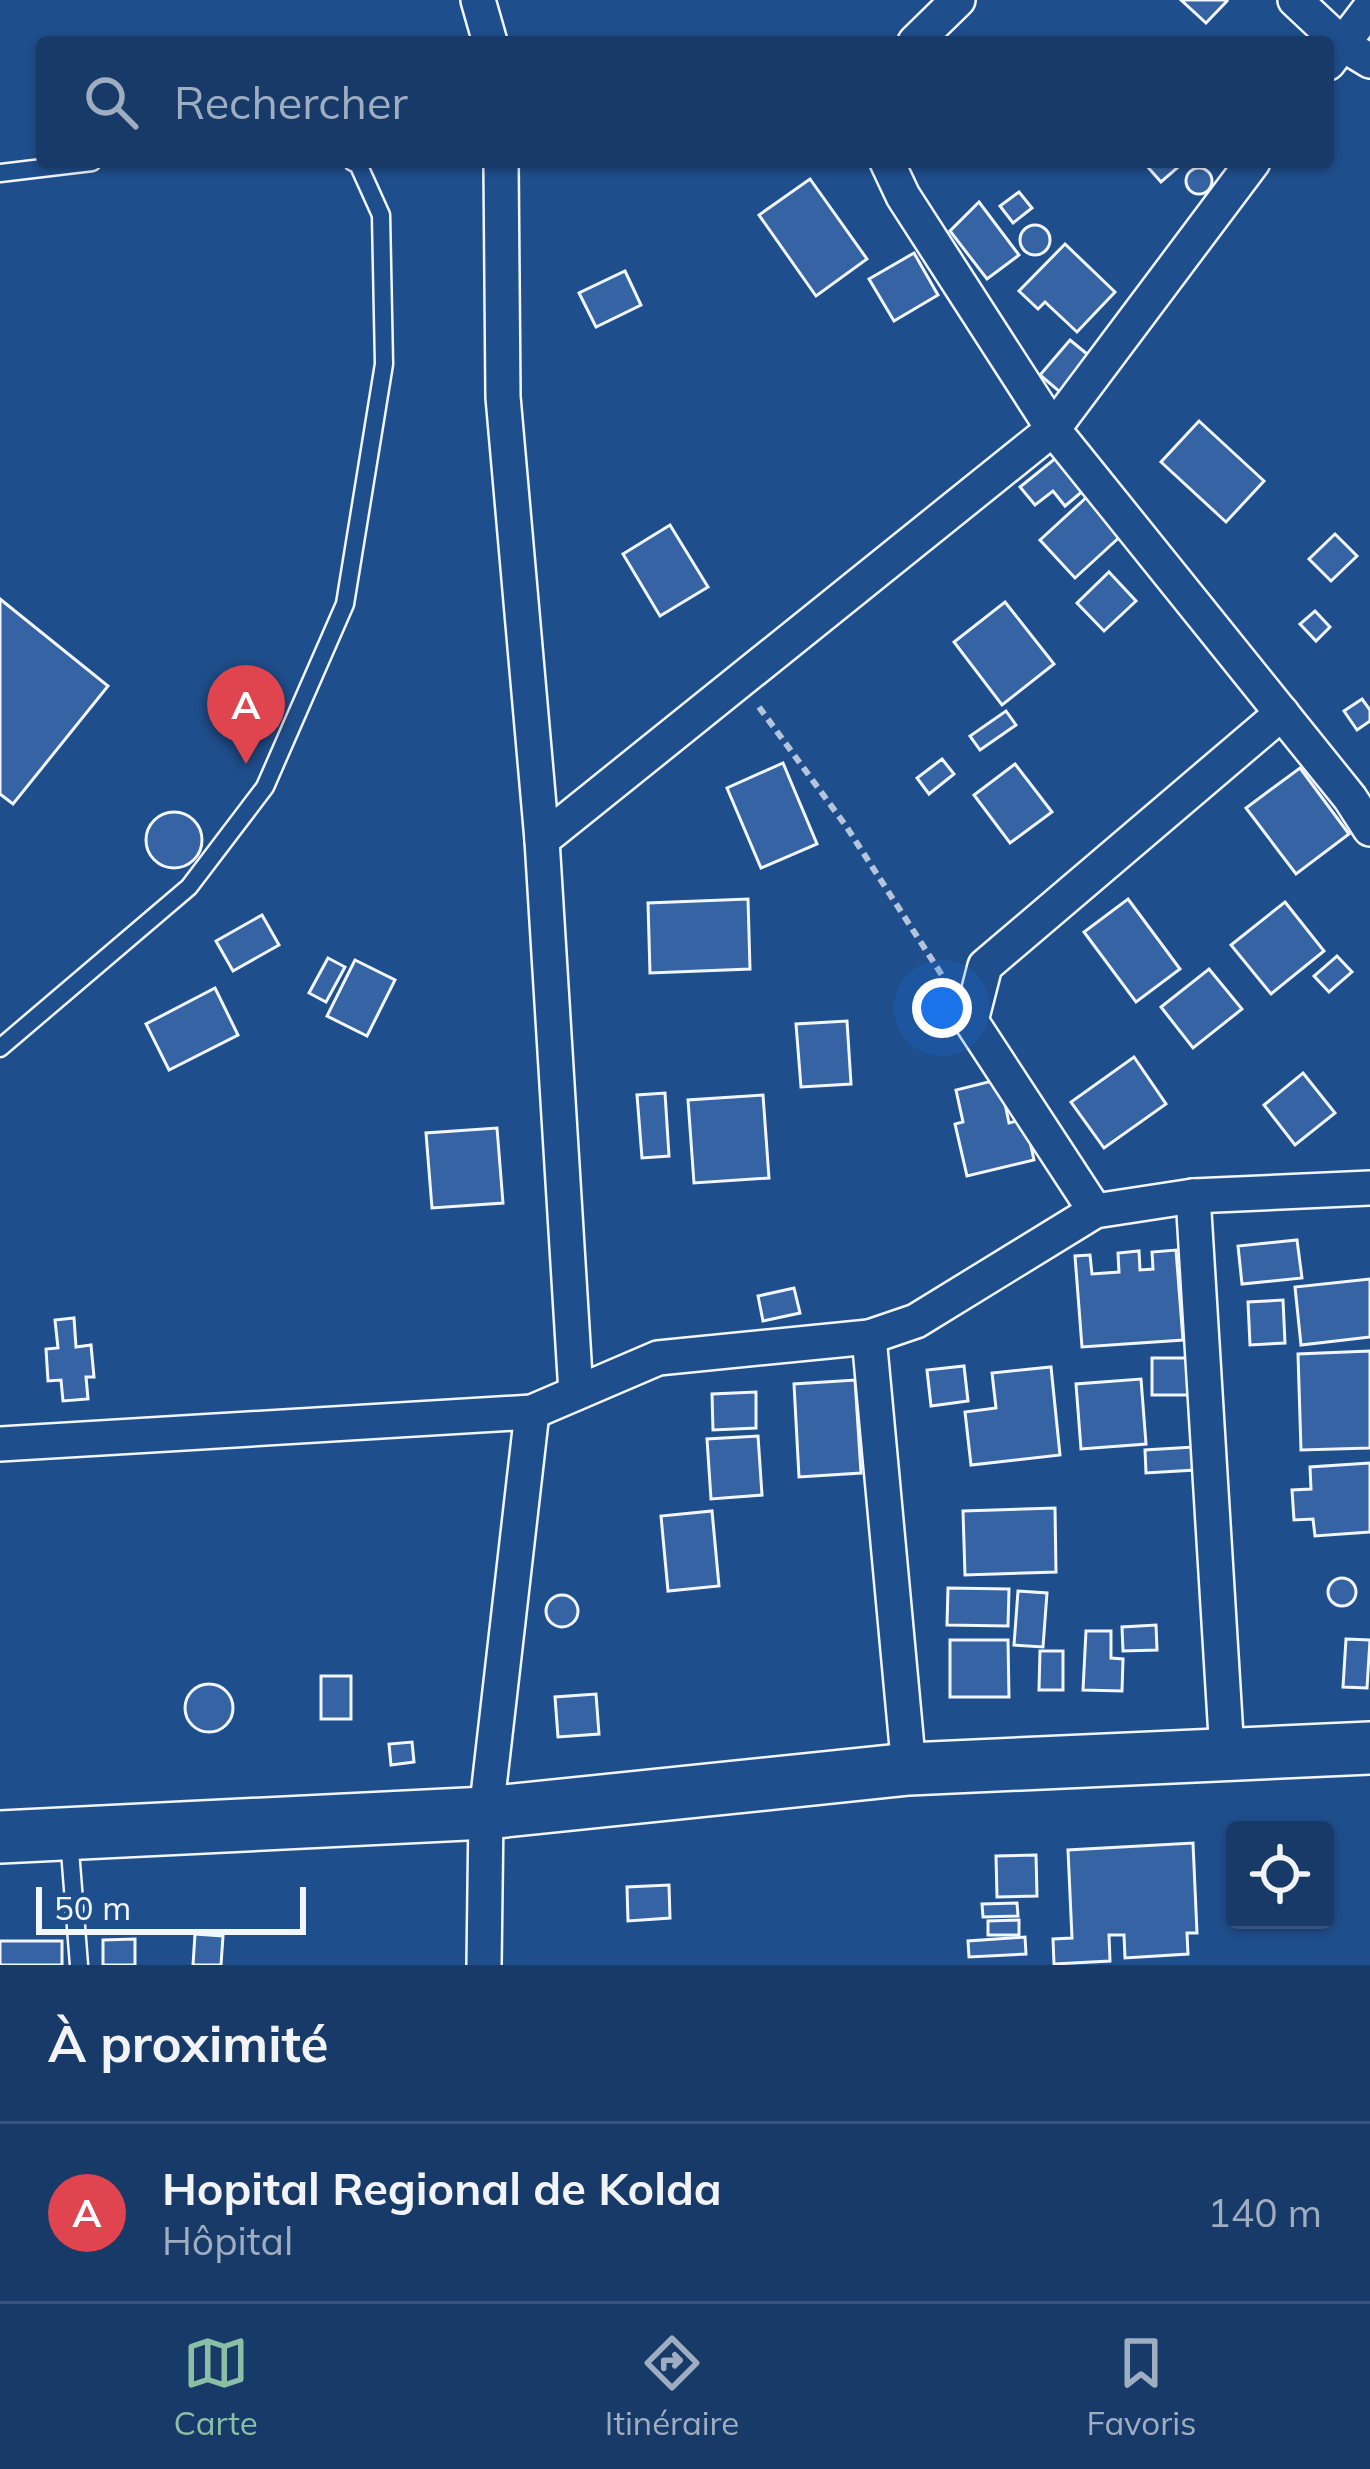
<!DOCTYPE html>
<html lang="fr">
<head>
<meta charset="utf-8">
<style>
  body { margin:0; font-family:Mulish,sans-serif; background:#20416f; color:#f1f3f6 }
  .controls { position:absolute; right:36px; bottom:36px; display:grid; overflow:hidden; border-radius:12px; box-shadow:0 3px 9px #0004 }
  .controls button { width:108px; height:108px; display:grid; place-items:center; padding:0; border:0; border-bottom:3px solid #36547d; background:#173a69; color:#f1f3f6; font:60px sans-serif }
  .scale { position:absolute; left:36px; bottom:30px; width:270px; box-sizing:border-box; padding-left:12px; border:6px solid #f2f6ff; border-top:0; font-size:33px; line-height:42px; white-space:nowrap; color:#f2f6ff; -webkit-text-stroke:9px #1f4e8c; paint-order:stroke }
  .you { position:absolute; left:942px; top:1008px; width:42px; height:42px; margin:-30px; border:9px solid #fff; border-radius:50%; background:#1a73e8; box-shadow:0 0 0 18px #1a73e833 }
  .badge { display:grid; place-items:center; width:78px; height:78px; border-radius:50%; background:#8abfa5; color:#fff; font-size:39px; font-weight:700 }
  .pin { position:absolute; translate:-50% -99px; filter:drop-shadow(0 3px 6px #0008) }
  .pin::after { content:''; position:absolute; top:63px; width:42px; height:36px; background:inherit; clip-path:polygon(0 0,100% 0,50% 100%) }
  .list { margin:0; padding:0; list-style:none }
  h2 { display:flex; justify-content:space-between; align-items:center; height:156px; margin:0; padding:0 48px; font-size:51px }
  h2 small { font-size:39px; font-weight:400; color:#9eadc0 }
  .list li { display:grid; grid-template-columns:78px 1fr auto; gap:36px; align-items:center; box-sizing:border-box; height:180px; padding:0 48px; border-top:3px solid #36547d }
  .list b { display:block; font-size:45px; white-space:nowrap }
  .list p { margin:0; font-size:39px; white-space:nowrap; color:#9eadc0 }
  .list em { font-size:39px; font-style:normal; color:#9eadc0 }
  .icon { flex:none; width:66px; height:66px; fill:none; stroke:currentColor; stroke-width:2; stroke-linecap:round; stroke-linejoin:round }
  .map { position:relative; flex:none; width:1370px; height:1965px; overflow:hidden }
  .search { position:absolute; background:#173a69; box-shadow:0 3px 9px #0004; left:36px; right:36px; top:36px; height:132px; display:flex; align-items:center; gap:30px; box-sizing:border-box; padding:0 42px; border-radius:12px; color:#9eadc0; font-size:45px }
  .sheet { height:336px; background:#173a69 }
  nav { display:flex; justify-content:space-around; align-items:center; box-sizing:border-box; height:168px; border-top:3px solid #36547d; background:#173a69; font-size:33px; color:#9eadc0 }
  nav a { display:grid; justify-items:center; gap:6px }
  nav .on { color:#8abfa5 }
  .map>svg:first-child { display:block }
  .building { fill:#3563a3; stroke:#f2f6ff; stroke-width:3 }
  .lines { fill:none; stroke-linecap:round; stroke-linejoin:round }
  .lane-casing { stroke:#f2f6ff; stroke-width:21 }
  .street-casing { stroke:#f2f6ff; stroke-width:38 }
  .primary-casing { stroke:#f2f6ff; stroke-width:56 }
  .path { stroke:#b3c4dc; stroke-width:6; stroke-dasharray:9 6; stroke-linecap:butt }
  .lane { stroke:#1f4e8c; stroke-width:16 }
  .street { stroke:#1f4e8c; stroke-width:33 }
  .primary { stroke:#1f4e8c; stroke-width:51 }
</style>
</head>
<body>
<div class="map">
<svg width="1370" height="1965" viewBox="0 0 1370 1965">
  <rect width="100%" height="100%" fill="#1f4e8c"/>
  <!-- building -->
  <g class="building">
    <polygon points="1181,0 1226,0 1227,1 1206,23"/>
    <polygon points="1149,162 1184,162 1161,182 1146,165"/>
    <circle cx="1199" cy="181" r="13"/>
    <polygon points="810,179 867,259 816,296 759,215"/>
    <polygon points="1019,192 1032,208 1013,223 1000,206"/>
    <polygon points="979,202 1019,255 987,279 950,231"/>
    <circle cx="1035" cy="240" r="15"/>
    <polygon points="1065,244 1115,292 1077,332 1045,302 1038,309 1019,291"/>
    <polygon points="914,253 938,295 894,321 869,279"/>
    <polygon points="625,271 641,305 596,327 579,293"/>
    <polygon points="1070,340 1098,363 1067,398 1040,375"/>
    <polygon points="1199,421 1264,481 1226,522 1161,462"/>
    <polygon points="1057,457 1084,490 1065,506 1053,491 1035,505 1020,487"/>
    <polygon points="1089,495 1124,533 1075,578 1040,540"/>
    <polygon points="670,525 708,587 660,616 623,554"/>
    <polygon points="1335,534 1357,556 1331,581 1309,559"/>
    <polygon points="1109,572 1136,601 1104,631 1077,603"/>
    <polygon points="0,599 108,686 13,804 0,794"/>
    <polygon points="1005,602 1054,664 1002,705 954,642"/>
    <polygon points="1315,611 1330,627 1316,641 1300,624"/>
    <polygon points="1362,699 1370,710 1370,721 1357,730 1344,711"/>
    <polygon points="1006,711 1016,725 980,750 970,736"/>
    <polygon points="942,759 954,774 929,794 917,778"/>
    <polygon points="783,763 817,844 761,868 727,788"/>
    <polygon points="1015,764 1052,812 1010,843 974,795"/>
    <polygon points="1300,768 1349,834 1296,874 1246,808"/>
    <circle cx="174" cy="840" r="28"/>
    <polygon points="748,899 750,969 650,973 648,903"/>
    <polygon points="1128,899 1180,969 1136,1002 1084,932"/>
    <polygon points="1285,902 1324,951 1271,994 1231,945"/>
    <polygon points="262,915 279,945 233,971 216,941"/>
    <polygon points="1337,956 1352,972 1329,992 1314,976"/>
    <polygon points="328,958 345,967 326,1002 309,993"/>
    <polygon points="355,960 395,980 367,1036 327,1016"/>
    <polygon points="1209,969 1242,1009 1193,1048 1161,1007"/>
    <polygon points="215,988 238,1035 169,1070 146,1024"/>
    <polygon points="847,1021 851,1084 801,1087 796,1024"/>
    <polygon points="1134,1057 1166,1104 1104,1148 1071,1102"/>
    <polygon points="1303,1073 1335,1113 1295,1145 1264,1105"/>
    <polygon points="1000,1079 1009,1123 1025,1119 1034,1160 967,1176 955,1124 963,1122 956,1090"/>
    <polygon points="665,1093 669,1156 642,1158 637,1095"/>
    <polygon points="763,1095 769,1178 694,1183 688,1100"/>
    <polygon points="497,1128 503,1203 432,1208 426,1133"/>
    <polygon points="1297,1240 1302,1278 1242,1284 1238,1246"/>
    <polygon points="1176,1250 1183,1340 1082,1347 1075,1256 1090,1255 1092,1274 1119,1272 1118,1253 1139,1251 1140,1270 1153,1269 1152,1252"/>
    <polygon points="1370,1279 1370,1337 1301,1345 1295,1287"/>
    <polygon points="794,1288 800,1313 763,1321 758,1296"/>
    <polygon points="1283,1300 1285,1343 1250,1345 1248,1302"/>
    <polygon points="74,1318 76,1347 91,1345 94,1377 86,1377 88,1399 63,1401 61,1380 48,1381 46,1349 58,1348 55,1320"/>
    <polygon points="1370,1351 1370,1448 1301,1450 1298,1354"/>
    <rect x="1152" y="1358" width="37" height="37"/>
    <polygon points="964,1366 968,1401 931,1406 927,1370"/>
    <polygon points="1051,1367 1060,1455 971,1465 965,1412 996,1408 992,1373"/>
    <polygon points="1141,1379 1146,1444 1081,1449 1076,1384"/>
    <polygon points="855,1380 861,1473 799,1477 794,1384"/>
    <polygon points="756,1392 756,1428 713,1430 712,1394"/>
    <polygon points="758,1436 762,1495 711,1499 707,1439"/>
    <polygon points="1193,1447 1195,1470 1146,1473 1145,1450"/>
    <polygon points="1370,1463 1370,1532 1315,1536 1313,1519 1294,1520 1292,1490 1311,1489 1310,1467"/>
    <polygon points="1055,1508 1056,1572 965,1575 963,1511"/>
    <polygon points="712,1511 719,1586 668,1591 661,1516"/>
    <circle cx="1342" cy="1592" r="14"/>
    <polygon points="948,1588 1009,1589 1008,1626 947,1625"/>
    <polygon points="1018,1591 1047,1593 1043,1647 1014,1645"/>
    <circle cx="562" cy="1611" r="16"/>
    <polygon points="1156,1625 1157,1650 1123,1651 1122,1627"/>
    <polygon points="1086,1631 1111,1631 1111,1658 1123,1659 1122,1691 1083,1690"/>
    <polygon points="1346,1639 1370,1640 1367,1688 1343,1687"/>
    <polygon points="950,1640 1008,1640 1009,1697 950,1697"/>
    <polygon points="1040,1651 1063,1651 1063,1690 1039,1690"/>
    <rect x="321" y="1676" width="30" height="43"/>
    <circle cx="209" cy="1708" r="24"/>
    <polygon points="596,1694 599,1734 558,1737 555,1697"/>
    <polygon points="412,1742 414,1762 391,1765 389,1744"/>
    <polygon points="1193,1843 1197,1933 1187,1933 1188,1954 1125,1958 1124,1935 1109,1935 1110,1961 1054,1964 1053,1939 1072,1938 1068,1850"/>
    <polygon points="1036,1855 1037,1896 997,1897 996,1856"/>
    <polygon points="669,1885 670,1918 628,1921 627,1887"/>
    <polygon points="1017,1903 1018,1916 983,1917 982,1904"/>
    <polygon points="1019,1920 1019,1935 988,1935 988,1921"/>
    <polygon points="195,1934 223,1936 221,1965 193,1965"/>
    <polygon points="1025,1937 1026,1954 969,1957 968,1941"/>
    <polygon points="135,1939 135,1965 103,1965 103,1940"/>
    <rect x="0" y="1941" width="62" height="24"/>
  </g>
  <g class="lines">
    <defs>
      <g id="lane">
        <polyline points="0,173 92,162"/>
        <polyline points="0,1048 189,887 265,787 345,604 384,364 381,215 358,164 353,162"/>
        <polyline points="69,1838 79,1965"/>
      </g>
      <g id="street">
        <polyline points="478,0 490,42"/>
        <polyline points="1295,0 1342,44 1370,61"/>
        <polyline points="915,42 958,0"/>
        <polyline points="1328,63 1370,8"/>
        <polyline points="501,162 503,397 542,840 576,1393"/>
        <polyline points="887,162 903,196 1053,429 1350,798 1370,829"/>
        <polyline points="542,840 1053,429 1253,162"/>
        <polyline points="1193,1196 1227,1753"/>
        <polyline points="1095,1211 971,1021 985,966 1282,713"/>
        <polyline points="869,1337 909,1769"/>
        <polyline points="0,1444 532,1412 658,1358 869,1337 916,1321 1095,1211 1193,1196 1370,1188"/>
        <polyline points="484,1965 486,1813 532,1412"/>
      </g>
      <polyline id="primary" points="0,1837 486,1813 909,1769 1370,1748"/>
    </defs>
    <!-- lane casing -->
    <use href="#lane" class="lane-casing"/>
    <!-- street casing -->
    <use href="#street" class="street-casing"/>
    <!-- primary casing -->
    <use href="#primary" class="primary-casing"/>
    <!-- path -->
    <polyline class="path" points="759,707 846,826 947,983"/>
    <!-- lane -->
    <use href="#lane" class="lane"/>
    <!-- street -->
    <use href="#street" class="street"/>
    <!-- primary -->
    <use href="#primary" class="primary"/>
  </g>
</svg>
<div class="controls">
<button><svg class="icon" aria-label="locate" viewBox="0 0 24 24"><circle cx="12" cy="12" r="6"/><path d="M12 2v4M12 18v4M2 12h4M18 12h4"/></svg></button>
</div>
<div class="scale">50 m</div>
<div class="you"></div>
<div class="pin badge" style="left:246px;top:764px;background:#e0444e">A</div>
<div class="search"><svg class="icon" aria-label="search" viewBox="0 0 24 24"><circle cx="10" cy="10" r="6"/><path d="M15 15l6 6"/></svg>Rechercher</div>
</div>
<section class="sheet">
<h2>À proximité<small></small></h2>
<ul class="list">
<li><span class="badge" style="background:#e0444e">A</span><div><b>Hopital Regional de Kolda</b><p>Hôpital</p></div><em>140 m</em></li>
</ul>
</section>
<nav>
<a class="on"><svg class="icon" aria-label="map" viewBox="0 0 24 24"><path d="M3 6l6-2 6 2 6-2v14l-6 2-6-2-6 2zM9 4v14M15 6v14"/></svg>Carte</a>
<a><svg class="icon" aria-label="directions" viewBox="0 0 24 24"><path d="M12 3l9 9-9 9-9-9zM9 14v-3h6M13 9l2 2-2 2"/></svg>Itinéraire</a>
<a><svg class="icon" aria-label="saved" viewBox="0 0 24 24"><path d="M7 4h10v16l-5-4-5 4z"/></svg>Favoris</a>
</nav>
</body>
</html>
